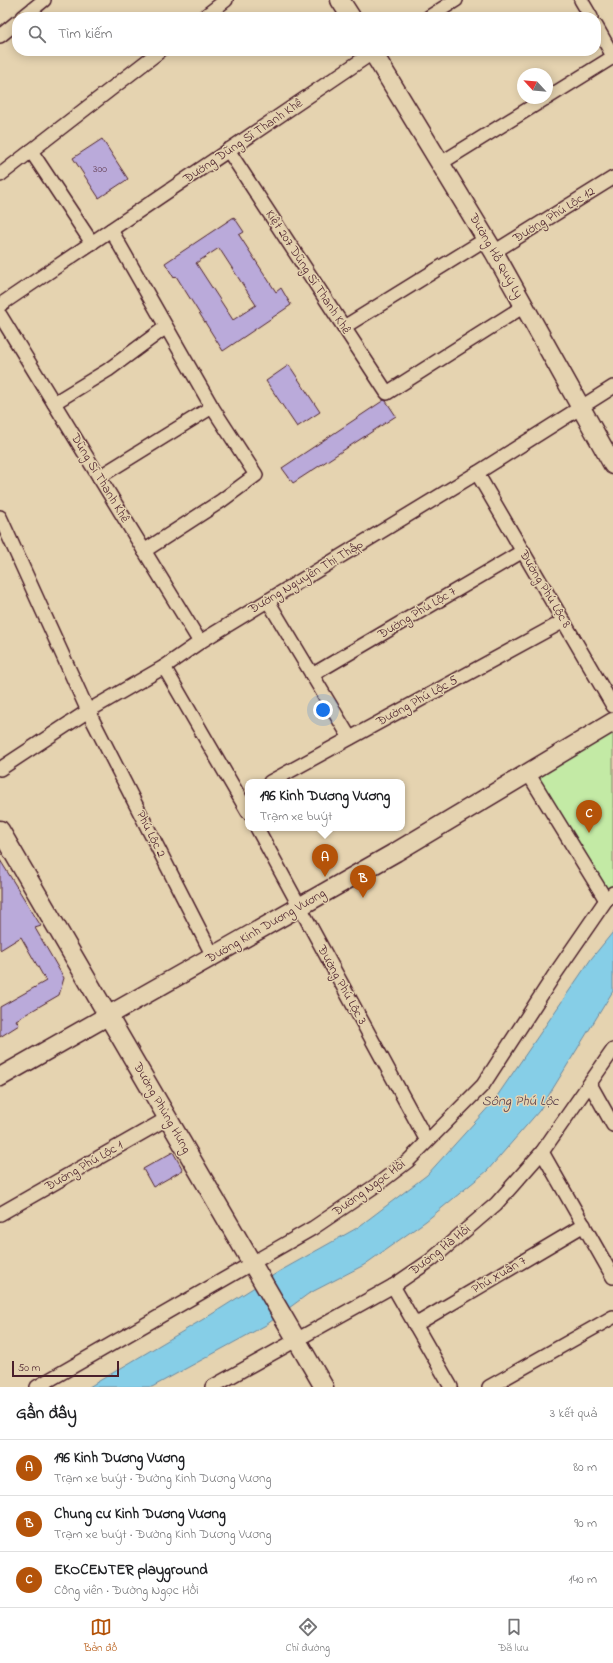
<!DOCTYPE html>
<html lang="vi">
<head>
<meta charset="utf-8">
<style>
  body { margin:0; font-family:"Indie Flower",sans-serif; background:#f2f2f2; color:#202124 }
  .compass { position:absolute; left:517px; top:68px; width:36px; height:36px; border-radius:50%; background:#fff; box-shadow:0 2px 10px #0003; rotate:296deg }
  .scale { position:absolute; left:12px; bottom:10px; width:107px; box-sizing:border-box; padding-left:4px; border:2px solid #4a1f2b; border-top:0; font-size:11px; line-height:14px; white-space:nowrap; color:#4a1f2b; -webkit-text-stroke:3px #e5d3b0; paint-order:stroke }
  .you { position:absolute; left:323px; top:710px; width:14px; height:14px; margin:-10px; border:3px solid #fff; border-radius:50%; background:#1a73e8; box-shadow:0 0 0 6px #1a73e833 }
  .badge { display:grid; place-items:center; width:26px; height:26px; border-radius:50%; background:#b45309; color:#fff; font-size:13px; font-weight:700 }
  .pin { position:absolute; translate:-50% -33px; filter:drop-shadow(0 1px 2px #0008) }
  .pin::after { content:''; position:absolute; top:21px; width:14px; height:12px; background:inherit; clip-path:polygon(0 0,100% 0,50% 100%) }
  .popup { position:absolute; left:245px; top:779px; width:160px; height:52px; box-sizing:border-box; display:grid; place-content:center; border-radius:8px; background:#fff; filter:drop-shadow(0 1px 3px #0005); font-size:13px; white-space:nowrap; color:#757577 }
  .popup b { font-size:15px; color:#202124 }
  .popup::after { content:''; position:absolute; left:50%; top:100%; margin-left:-8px; border:8px solid transparent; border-top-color:#fff }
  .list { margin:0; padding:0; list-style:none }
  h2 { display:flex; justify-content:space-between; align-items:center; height:52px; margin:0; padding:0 16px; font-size:17px }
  h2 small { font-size:13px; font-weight:400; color:#757577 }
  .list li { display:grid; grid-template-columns:26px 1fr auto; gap:12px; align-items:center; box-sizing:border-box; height:56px; padding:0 16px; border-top:1px solid #e0e0e0 }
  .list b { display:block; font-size:15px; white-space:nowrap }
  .list p { margin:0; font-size:13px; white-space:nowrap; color:#757577 }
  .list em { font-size:13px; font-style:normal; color:#757577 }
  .icon { flex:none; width:22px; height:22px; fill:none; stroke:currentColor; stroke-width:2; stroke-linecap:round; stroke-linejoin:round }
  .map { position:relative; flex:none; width:613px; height:1387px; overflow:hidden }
  .search { position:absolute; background:#fff; box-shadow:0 2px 10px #0003; left:12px; right:12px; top:12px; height:44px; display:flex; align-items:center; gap:10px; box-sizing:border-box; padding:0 14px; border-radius:16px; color:#757577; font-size:15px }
  .sheet { height:220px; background:#fff }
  nav { display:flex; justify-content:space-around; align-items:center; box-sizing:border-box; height:56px; border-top:1px solid #e0e0e0; background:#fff; font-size:11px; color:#757577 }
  nav a { display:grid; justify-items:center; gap:2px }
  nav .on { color:#b45309 }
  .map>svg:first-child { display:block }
  .green { fill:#c3eaa5; stroke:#868468 }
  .water { fill:#86cee7; stroke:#6e889c }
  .building { fill:#baaada; stroke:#4a1f2b; fill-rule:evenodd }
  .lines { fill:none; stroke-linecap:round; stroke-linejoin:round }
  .street-casing { stroke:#4a1f2b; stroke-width:16 }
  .secondary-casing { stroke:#4a1f2b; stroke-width:21 }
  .street { stroke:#e5d3b0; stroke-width:13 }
  .secondary { stroke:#e5d3b0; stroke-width:18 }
  .labels { text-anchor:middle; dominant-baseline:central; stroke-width:3; stroke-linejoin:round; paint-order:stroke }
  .number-label { font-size:11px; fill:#664257 }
  .street-label { font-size:13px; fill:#4a1f2b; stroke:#e5d3b0 }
  .water-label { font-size:14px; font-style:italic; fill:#533947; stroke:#e5d3b0 }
</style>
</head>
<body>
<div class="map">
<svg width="613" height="1387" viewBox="0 0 613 1387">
  <rect width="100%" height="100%" fill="#e5d3b0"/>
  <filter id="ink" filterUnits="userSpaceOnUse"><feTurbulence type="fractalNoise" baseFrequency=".025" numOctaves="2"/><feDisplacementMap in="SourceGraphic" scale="8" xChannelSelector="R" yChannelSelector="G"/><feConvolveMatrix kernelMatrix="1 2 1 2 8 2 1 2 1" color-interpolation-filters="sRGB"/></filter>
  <g filter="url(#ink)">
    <!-- green -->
    <polygon class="green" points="613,729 613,893 606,900 528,773"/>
    <!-- water -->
    <polygon class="water" points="613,932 613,991 539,1111 487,1171 426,1221 364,1265 308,1294 266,1325 152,1387 89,1387 212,1314 280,1271 357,1228 427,1175 493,1102 591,959"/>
    <!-- building -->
    <g class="building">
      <polygon points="102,139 128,179 99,198 73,158"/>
      <path d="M 234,217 L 244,232 L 239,235 L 276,292 L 281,288 L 291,305 L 223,351 L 176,276 L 174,278 L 165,263 ZM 219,248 L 256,305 L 233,320 L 196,263 Z"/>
      <polygon points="289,365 320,412 297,427 266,381"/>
      <polygon points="384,400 386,401 396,416 293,483 282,468"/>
      <polygon points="0,860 41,926 35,928 64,978 59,995 16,1020 19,1025 0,1037 0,1007 46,981 21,937 0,950"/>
      <polygon points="173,1152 183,1170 153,1187 143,1169"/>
    </g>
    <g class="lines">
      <defs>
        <g id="street">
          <polyline points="581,0 591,17"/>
          <polyline points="23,17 44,0"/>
          <polyline points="204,17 226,0"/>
          <polyline points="429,17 456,0"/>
          <polyline points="596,26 613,56"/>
          <polyline points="0,36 17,22"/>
          <polyline points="547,98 613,57"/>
          <polyline points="228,150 387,393 524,306"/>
          <polyline points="31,151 92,243"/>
          <polyline points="441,163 546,98"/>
          <polyline points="0,175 160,51"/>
          <polyline points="111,230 212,407 256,475 221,501 144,551"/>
          <polyline points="494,252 613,178"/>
          <polyline points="0,305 375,51"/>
          <polyline points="0,315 200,642"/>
          <polyline points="344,327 486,239"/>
          <polyline points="54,403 108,370 166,327"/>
          <polyline points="477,473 613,706"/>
          <polyline points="99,477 212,407"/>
          <polyline points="0,517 88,711 213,956"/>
          <polyline points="268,601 350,738"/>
          <polyline points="164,667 248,812"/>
          <polyline points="312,675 523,551"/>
          <polyline points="0,769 88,711 164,667 200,642 477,473 613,387"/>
          <polyline points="528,773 606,900"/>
          <polyline points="270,782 564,621"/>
          <polyline points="257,828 427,1141"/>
          <polyline points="590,1084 613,1125"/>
          <polyline points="542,1152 613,1277"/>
          <polyline points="0,1214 168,1118"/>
          <polyline points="393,1286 451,1387"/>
          <polyline points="415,1325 584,1225"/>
          <polyline points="37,1387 313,1228 378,1184 408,1161 483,1085 553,977 606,900 613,893"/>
          <polyline points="212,1387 393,1286 431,1260 496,1204 542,1152 613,1050"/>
          <polyline points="489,1387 613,1317"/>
        </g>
        <g id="secondary">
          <polyline points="340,0 351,17"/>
          <polyline points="372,51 494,252 613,465"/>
          <polyline points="0,830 324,1387"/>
          <polyline points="0,1077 396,852 613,722"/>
        </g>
      </defs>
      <!-- street casing -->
      <use href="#street" class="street-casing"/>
      <!-- secondary casing -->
      <use href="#secondary" class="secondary-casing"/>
      <!-- street -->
      <use href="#street" class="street"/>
      <!-- secondary -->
      <use href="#secondary" class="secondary"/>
    </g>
  </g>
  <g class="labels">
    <!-- number labels -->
    <g class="number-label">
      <text x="100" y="169">300</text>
    </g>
    <!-- street labels -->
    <g class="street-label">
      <text transform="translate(243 141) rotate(-34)">Đường Dũng Sĩ Thanh Khê</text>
      <text transform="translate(554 215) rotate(-32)">Đường Phú Lộc 12</text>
      <text transform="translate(496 256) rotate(60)">Đường Hồ Quý Ly</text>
      <text transform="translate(308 272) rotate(57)">Kiệt 207 Dũng Sĩ Thanh Khê</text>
      <text transform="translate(100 478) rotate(59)">Dũng Sĩ Thanh Khê</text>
      <text transform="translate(306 577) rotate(-31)">Đường Nguyễn Thị Thập</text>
      <text transform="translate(545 589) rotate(59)">Đường Phú Lộc 8</text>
      <text transform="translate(417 613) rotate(-31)">Đường Phú Lộc 7</text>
      <text transform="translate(417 701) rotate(-29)">Đường Phú Lộc 5</text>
      <text transform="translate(151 834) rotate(63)">Phú Lộc 2</text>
      <text transform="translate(266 926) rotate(-30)">Đường Kinh Dương Vương</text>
      <text transform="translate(342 985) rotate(61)">Đường Phú Lộc 3</text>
      <text transform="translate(162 1108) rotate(60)">Đường Phùng Hưng</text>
      <text transform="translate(84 1166) rotate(-30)">Đường Phú Lộc 1</text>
      <text transform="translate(369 1188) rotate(-36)">Đường Ngọc Hồi</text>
      <text transform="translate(440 1250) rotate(-38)">Đường Hà Hồi</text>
      <text transform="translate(499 1275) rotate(-31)">Phú Xuân 7</text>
    </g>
    <!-- water labels -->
    <g class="water-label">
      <text x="520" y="1101">Sông Phú Lộc</text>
    </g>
  </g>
</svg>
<svg class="compass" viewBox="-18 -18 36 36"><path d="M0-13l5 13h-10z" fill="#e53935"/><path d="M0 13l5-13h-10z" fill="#757577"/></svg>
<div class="scale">50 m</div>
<div class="you"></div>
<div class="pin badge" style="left:325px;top:877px">A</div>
<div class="popup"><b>196 Kinh Dương Vương</b>Trạm xe buýt</div>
<div class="pin badge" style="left:363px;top:898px">B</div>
<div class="pin badge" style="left:589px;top:833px">C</div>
<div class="search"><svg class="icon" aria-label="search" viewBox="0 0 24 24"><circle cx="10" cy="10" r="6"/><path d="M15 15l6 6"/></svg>Tìm kiếm</div>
</div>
<section class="sheet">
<h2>Gần đây<small>3 kết quả</small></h2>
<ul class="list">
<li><span class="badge">A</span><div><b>196 Kinh Dương Vương</b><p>Trạm xe buýt · Đường Kinh Dương Vương</p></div><em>80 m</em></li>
<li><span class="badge">B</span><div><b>Chung cư Kinh Dương Vương</b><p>Trạm xe buýt · Đường Kinh Dương Vương</p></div><em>90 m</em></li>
<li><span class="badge">C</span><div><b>EKOCENTER playground</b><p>Công viên · Đường Ngọc Hồi</p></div><em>140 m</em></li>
</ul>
</section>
<nav>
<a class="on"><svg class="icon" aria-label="map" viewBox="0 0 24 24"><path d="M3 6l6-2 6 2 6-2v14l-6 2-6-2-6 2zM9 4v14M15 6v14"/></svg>Bản đồ</a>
<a><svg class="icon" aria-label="directions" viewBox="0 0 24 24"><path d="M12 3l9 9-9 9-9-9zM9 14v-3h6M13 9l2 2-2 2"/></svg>Chỉ đường</a>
<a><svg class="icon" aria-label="saved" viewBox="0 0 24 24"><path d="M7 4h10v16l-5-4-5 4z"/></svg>Đã lưu</a>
</nav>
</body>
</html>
